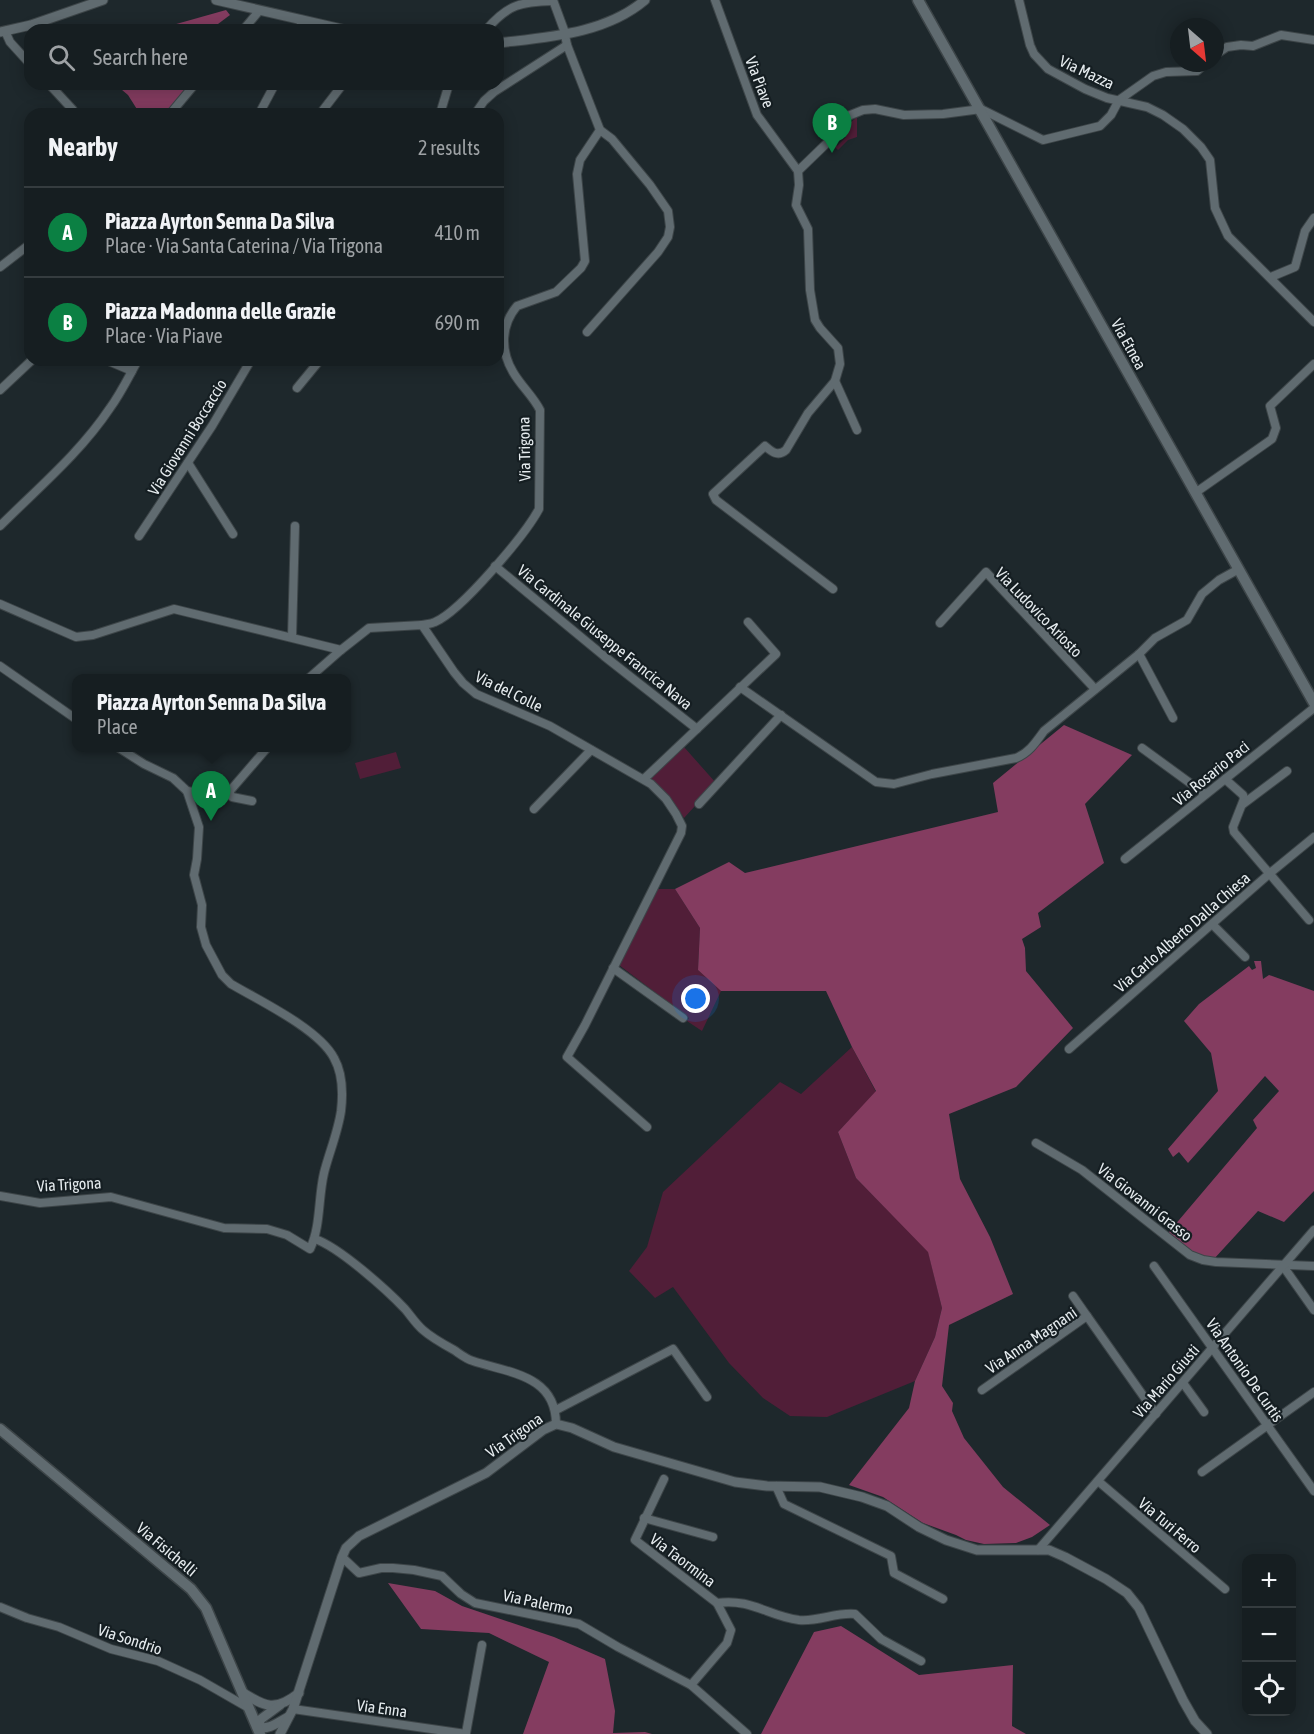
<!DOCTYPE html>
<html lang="en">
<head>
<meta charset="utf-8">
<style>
  body { margin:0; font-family:"Asap Condensed",sans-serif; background:#232b2e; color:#f1f3f6 }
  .controls { position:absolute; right:18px; bottom:18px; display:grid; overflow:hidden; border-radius:12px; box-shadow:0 3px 15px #0003 }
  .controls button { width:54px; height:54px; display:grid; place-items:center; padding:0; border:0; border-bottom:2px solid #353c3f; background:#161e21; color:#f1f3f6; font:30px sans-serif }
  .compass { position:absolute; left:1170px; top:18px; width:54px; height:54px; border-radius:50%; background:#161e21; box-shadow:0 3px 15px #0003; rotate:152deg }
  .you { position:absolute; left:696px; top:999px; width:21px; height:21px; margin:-15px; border:4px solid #fff; border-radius:50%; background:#1a73e8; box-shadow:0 0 0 9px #1a73e833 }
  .badge { display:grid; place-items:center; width:39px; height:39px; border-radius:50%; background:#0b8043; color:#fff; font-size:20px; font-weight:700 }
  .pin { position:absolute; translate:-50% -50px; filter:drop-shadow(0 2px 3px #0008) }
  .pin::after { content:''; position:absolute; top:32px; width:21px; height:18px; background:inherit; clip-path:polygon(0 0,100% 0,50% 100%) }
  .popup { position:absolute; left:72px; top:674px; width:279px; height:78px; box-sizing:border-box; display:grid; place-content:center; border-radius:12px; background:#161e21; filter:drop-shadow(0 2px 4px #0005); font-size:20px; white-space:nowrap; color:#9ea2a5 }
  .popup b { font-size:22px; color:#f1f3f6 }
  .popup::after { content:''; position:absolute; left:50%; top:100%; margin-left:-12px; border:12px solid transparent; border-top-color:#161e21 }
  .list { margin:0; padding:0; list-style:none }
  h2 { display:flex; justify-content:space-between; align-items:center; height:78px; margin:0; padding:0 24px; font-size:26px }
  h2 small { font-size:20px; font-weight:400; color:#9ea2a5 }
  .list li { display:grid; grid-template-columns:39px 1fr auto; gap:18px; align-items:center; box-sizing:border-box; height:90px; padding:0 24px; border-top:2px solid #353c3f }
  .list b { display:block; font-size:22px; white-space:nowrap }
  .list p { margin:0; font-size:20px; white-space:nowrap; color:#9ea2a5 }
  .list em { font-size:20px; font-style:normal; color:#9ea2a5 }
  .icon { flex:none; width:33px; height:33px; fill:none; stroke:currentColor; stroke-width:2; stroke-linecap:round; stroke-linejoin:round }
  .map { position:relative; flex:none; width:1314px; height:1734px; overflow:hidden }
  .search { position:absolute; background:#161e21; box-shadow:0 3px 15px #0003; left:24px; top:24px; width:480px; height:66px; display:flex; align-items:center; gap:15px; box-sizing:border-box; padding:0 21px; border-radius:18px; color:#9ea2a5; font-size:22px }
  .panel { position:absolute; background:#161e21; box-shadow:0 3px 15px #0003; left:24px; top:108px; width:480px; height:258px; border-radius:18px }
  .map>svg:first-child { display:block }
  .green { fill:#511e38 }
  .forest { fill:#843c60 }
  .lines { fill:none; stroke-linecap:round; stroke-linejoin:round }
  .minor-casing { stroke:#3d4548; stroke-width:10 }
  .tertiary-casing { stroke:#3d4548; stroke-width:11 }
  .secondary-casing { stroke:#3d4548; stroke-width:13 }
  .minor { stroke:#606b70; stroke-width:8 }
  .tertiary { stroke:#606b70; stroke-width:9 }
  .secondary { stroke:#606b70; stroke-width:10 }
  .labels { text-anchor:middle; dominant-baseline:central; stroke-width:4.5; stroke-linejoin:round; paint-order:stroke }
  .street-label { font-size:16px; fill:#e5ebee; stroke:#151e22 }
</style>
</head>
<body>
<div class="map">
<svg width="1314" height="1734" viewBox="0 0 1314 1734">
  <rect width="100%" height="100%" fill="#1e282c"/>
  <!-- green -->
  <g class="green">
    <polygon points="857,117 857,137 848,140 838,150 832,144 835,141 837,146 846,137 844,128"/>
    <polygon points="684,747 716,783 684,818 672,800 650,778"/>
    <polygon points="396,752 401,768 360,779 355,763"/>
    <polygon points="658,889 675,889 700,928 698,970 721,991 702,1031 687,1021 689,1018 619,965"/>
    <polygon points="852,1047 876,1092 838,1132 856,1178 928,1251 942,1308 935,1337 915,1381 827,1417 790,1416 763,1398 729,1363 673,1287 655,1298 629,1271 647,1247 663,1192 780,1082 801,1094"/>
  </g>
  <!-- forest -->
  <g class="forest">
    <polygon points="226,10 230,15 210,30 155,30"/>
    <polygon points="115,84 191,84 166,114 140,114 128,95"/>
    <polygon points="1064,725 1132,755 1085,804 1104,863 1038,913 1041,927 1022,939 1025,948 1026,971 1073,1028 1016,1087 949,1114 960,1179 990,1237 1013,1294 949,1325 942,1386 953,1403 952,1411 964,1438 1003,1487 1050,1525 1032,1537 1016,1543 984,1544 966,1540 956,1535 923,1523 883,1497 849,1485 909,1408 915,1381 935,1337 942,1308 928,1252 856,1178 838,1132 876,1091 852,1047 826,991 721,991 698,970 700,928 675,889 729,862 745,873 998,812 993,783"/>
    <polygon points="1254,961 1261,961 1263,979 1269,975 1314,991 1314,1191 1284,1222 1258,1211 1213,1260 1194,1254 1168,1233 1257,1128 1253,1120 1279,1091 1265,1076 1188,1163 1179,1152 1173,1157 1168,1149 1218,1091 1211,1053 1184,1021 1199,1004 1249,966 1252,970 1256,968"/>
    <polygon points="388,1583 435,1591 462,1606 554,1637 605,1659 615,1711 613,1733 645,1732 652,1734 523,1734 549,1662 489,1633 421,1629"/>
    <polygon points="841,1626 919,1675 1013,1665 1012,1726 1026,1734 761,1734 814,1632"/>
  </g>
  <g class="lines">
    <defs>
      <g id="minor">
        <polyline points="715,0 757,115 798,171 828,142 848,116 863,110 875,109 904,115 943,114 981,109 1043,140 1100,126 1111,115 1119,100 1153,76 1166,72 1197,71 1206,63"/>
        <polyline points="1019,0 1030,45 1034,54 1048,69 1085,89 1107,98 1147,107 1163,115 1183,129 1201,147 1210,160 1215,208 1228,236 1314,322"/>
        <polyline points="243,30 259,11"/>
        <polyline points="298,30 303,20"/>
        <path d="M 486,30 C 508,4 521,2 553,1"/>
        <polyline points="5,31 10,42 30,64"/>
        <polyline points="1215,55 1227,47 1241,45 1253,46 1281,35 1314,40"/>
        <polyline points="49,84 73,110"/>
        <polyline points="170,114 195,84"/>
        <polyline points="259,114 275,84"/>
        <polyline points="320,114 343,84"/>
        <polyline points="440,114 449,84"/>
        <polyline points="475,114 484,101 494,92 567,45"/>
        <path d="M 798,171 L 799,185 L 796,205 L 808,229 L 810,290 L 815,320 L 820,328 L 838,348 L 840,364 L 835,381 L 808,413 L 786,450 C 778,457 772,452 765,446 L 713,494 L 716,500 L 833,589"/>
        <polyline points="0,267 30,244"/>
        <polyline points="1271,277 1295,267 1305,231 1314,218"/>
        <polyline points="587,332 658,252 668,237 670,227 668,211 650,185 612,139 600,130"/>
        <polyline points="106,360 132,371"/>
        <polyline points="835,381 857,430"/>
        <polyline points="297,388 320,360"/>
        <polyline points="0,390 32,360"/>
        <polyline points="188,463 233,534"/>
        <polyline points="1195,493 1272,439 1276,428 1270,406 1314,364"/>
        <path d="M 0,526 C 38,488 80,453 110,408 C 121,393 129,376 138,360"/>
        <polyline points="139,536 212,426 251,360"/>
        <polyline points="495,566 604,656 697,729"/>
        <polyline points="0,604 76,637 93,635 174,609 341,650 369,628 422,625 454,672 463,683 476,694 550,726 651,784 666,799 676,814 682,826 681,833 585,1025 567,1057 647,1127"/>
        <polyline points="940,623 986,572 1095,689"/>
        <path d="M 422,625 C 426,624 431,624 435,622 C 461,611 525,535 539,509 L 540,410 C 533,396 521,386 513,372 C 500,350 501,325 517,306 L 556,292 L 581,268 L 585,261 L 577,174 L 580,160 L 600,130 L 567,45 L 564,30 L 553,0"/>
        <polyline points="292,637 295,526"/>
        <polyline points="1139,654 1173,718"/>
        <polyline points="0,666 76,719"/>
        <polyline points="309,678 341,650"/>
        <path d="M 740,687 L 876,782 L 894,784 L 932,774 L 1016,758 C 1029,753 1036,742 1044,731 L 1139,654 L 1155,638 L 1187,620 L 1202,594 L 1219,580 L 1239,569"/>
        <polyline points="119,748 144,764 173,778 187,791 204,794 229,792 267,748"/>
        <polyline points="1142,748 1205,794"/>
        <polyline points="644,779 776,654 748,622"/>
        <polyline points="1225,779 1243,795 1244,799 1233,827 1234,832 1309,920"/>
        <polyline points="229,792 232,797 252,801"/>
        <polyline points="699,804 781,715"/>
        <polyline points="1243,804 1287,771"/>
        <polyline points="534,809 591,750"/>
        <polyline points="1125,859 1314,708"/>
        <polyline points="1212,924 1245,957"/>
        <polyline points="613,968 683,1018"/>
        <polyline points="1069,1049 1269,874 1314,837"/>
        <polyline points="1036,1143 1082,1170 1190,1255 1203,1260 1216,1262 1314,1266"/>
        <path d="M 0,1196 L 40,1203 L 111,1197 L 224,1228 L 267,1229 L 287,1235 L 310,1249 C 321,1226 318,1198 324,1173 C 329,1153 338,1132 341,1111 C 343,1094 343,1074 334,1058 C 319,1029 260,1001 231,984 L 222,975 L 206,945 L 201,927 L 202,905 L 194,875 L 197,859 L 199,827 L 187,791"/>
        <path d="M 315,1239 C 339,1247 387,1290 405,1309 C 411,1316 416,1324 423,1330 C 432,1338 443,1344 454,1350 C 460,1354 466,1359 473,1361 C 509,1373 556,1375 556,1424"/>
        <polyline points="1154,1266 1314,1491"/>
        <polyline points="1283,1266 1314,1310"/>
        <polyline points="1073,1296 1087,1316"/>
        <polyline points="1183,1383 1204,1412"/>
        <polyline points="982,1390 1087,1316 1156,1414"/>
        <polyline points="556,1410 673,1349 707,1397"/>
        <polyline points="1202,1472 1314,1392"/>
        <polyline points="664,1479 635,1540 717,1603 731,1630 727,1643 691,1685"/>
        <polyline points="1098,1481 1225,1589"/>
        <polyline points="776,1486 784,1504 891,1556 894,1573 943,1599"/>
        <polyline points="644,1518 713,1537"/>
        <polyline points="1038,1550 1314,1230"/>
        <polyline points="342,1557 359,1573 381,1568 393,1568 414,1570 442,1576 461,1594 475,1603 579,1624 618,1647 691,1685 747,1734"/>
        <path d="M 717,1603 C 751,1598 768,1616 799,1620 C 818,1622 836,1612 855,1614 L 881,1639 L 921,1661"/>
        <polyline points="0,1607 27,1618 59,1627 111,1649 158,1661 200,1680 247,1707"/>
        <polyline points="293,1709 466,1734"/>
        <polyline points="466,1733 482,1645"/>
      </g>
      <g id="tertiary">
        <polyline points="216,0 346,30"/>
        <polyline points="0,32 31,25 103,0"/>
        <path d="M 498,43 C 548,37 605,34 645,0"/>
        <path d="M 242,1692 C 265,1707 275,1712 299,1693"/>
        <path d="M 280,1705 L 261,1719 L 257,1727 C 269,1730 277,1723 288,1717"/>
        <polyline points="280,1734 293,1709 342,1557 346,1548 359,1536 486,1473 543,1430 556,1424 572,1428 614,1447 735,1482 767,1486 820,1487 862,1497 887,1506 919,1527 946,1540 977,1550 1049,1550 1065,1557 1106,1579 1127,1593 1139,1608 1183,1700 1195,1721 1207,1734"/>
      </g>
      <g id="secondary">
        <polyline points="918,0 1314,703"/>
        <polyline points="0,1429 191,1589 206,1608 260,1734"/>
      </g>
    </defs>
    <!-- minor casing -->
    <use href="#minor" class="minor-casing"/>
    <!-- tertiary casing -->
    <use href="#tertiary" class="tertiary-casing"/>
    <!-- secondary casing -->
    <use href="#secondary" class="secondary-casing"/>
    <!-- minor -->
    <use href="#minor" class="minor"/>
    <!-- tertiary -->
    <use href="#tertiary" class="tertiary"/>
    <!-- secondary -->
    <use href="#secondary" class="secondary"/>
  </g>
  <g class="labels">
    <!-- street labels -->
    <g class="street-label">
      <text transform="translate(1087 72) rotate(25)">Via Mazza</text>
      <text transform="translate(760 82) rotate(69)">Via Piave</text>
      <text transform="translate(1129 344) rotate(61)">Via Etnea</text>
      <text transform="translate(187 437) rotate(-58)">Via Giovanni Boccaccio</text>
      <text transform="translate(524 449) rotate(-91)">Via Trigona</text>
      <text transform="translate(1039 612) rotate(46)">Via Ludovico Ariosto</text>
      <text transform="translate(605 637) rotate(39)">Via Cardinale Giuseppe Francica Nava</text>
      <text transform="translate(509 691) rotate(26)">Via del Colle</text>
      <text transform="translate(1211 773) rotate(-39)">Via Rosario Paci</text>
      <text transform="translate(1182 932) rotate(-41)">Via Carlo Alberto Dalla Chiesa</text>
      <text transform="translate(69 1184) rotate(-3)">Via Trigona</text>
      <text transform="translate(1145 1202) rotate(38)">Via Giovanni Grasso</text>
      <text transform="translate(1031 1340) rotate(-34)">Via Anna Magnani</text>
      <text transform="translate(1245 1370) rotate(55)">Via Antonio De Curtis</text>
      <text transform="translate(1166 1381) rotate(-49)">Via Mario Giusti</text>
      <text transform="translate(514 1435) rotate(-35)">Via Trigona</text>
      <text transform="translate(1170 1525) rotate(40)">Via Turi Ferro</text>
      <text transform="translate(167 1549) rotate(40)">Via Fisichelli</text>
      <text transform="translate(683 1560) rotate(37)">Via Taormina</text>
      <text transform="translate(538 1602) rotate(12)">Via Palermo</text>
      <text transform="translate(130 1639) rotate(18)">Via Sondrio</text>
      <text transform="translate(382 1708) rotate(8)">Via Enna</text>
    </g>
  </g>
</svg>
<div class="controls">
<button>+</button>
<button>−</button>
<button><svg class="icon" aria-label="locate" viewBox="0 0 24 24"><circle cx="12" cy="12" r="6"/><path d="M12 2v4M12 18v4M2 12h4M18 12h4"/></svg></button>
</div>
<svg class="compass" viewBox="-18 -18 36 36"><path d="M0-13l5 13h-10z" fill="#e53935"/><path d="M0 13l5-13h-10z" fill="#9ea2a5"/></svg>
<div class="you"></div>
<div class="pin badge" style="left:211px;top:821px">A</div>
<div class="popup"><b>Piazza Ayrton Senna Da Silva</b>Place</div>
<div class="pin badge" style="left:832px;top:153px">B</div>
<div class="search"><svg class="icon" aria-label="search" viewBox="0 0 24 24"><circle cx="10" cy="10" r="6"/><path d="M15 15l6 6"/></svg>Search here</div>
<section class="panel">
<h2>Nearby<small>2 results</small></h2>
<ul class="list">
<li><span class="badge">A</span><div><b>Piazza Ayrton Senna Da Silva</b><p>Place · Via Santa Caterina / Via Trigona</p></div><em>410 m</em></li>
<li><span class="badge">B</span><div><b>Piazza Madonna delle Grazie</b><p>Place · Via Piave</p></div><em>690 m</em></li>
</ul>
</section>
</div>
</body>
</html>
